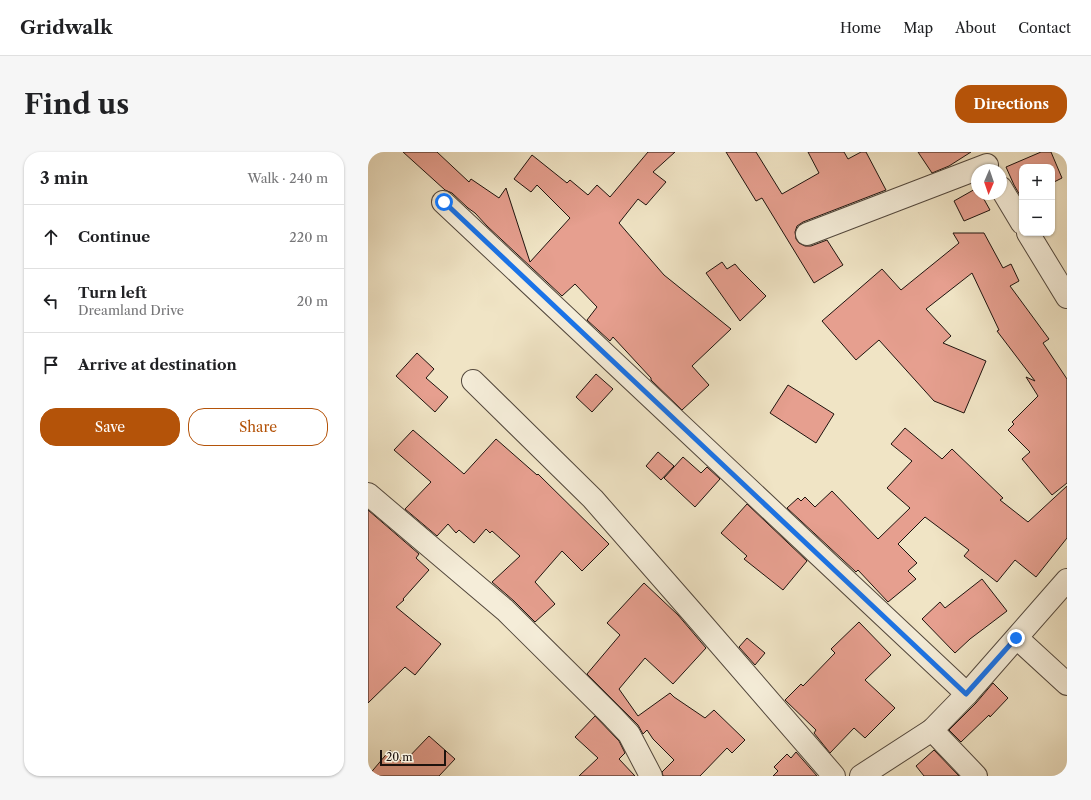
<!DOCTYPE html>
<html lang="en">
<head>
<meta charset="utf-8">
<style>
  body { margin:0; font-family:"Libre Caslon Text",serif; background:#f6f6f6; color:#202124 }
  .controls { position:absolute; right:12px; top:12px; display:grid; overflow:hidden; border-radius:8px; box-shadow:0 1px 3px #0004 }
  .controls button { width:36px; height:36px; display:grid; place-items:center; padding:0; border:0; border-bottom:1px solid #e0e0e0; background:#fff; color:#202124; font:20px sans-serif }
  .compass { position:absolute; left:603px; top:12px; width:36px; height:36px; border-radius:50%; background:#fff; box-shadow:0 1px 3px #0004; rotate:182deg }
  .scale { position:absolute; left:12px; bottom:10px; width:66px; box-sizing:border-box; padding-left:4px; border:2px solid #1e130e; border-top:0; font-size:11px; line-height:14px; white-space:nowrap; color:#1e130e; -webkit-text-stroke:3px #f5edd9; paint-order:stroke }
  .stop { position:absolute; width:12px; height:12px; margin:-9px; border:3px solid #1a73e8; border-radius:50%; background:#fff }
  .stop.end { background:#1a73e8; border-color:#fff; box-shadow:0 1px 4px #0008 }
  .list { margin:0; padding:0; list-style:none }
  h2 { display:flex; justify-content:space-between; align-items:center; height:52px; margin:0; padding:0 16px; font-size:17px }
  h2 small { font-size:13px; font-weight:400; color:#757577 }
  .list li { display:grid; grid-template-columns:26px 1fr auto; gap:12px; align-items:center; box-sizing:border-box; height:64px; padding:0 16px; border-top:1px solid #e0e0e0 }
  .list b { display:block; font-size:15px; white-space:nowrap }
  .list p { margin:0; font-size:13px; white-space:nowrap; color:#757577 }
  .list em { font-size:13px; font-style:normal; color:#757577 }
  .actions { display:flex; gap:8px; padding:12px 16px }
  .actions a { flex:1; padding:9px 0; border:1px solid #b45309; border-radius:16px; text-align:center; font-size:14px; color:#b45309 }
  .actions .main { background:#b45309; color:#fff }
  .icon { flex:none; width:22px; height:22px; fill:none; stroke:currentColor; stroke-width:2; stroke-linecap:round; stroke-linejoin:round }
  .map { position:relative; flex:none; width:699px; height:624px; overflow:hidden; border-radius:16px }
  header { display:flex; align-items:center; gap:24px; box-sizing:border-box; height:56px; padding:0 20px; background:#fff; border-bottom:1px solid #e0e0e0 }
  header strong { font-size:19px }
  nav { display:flex; gap:22px; margin-inline-start:auto; font-size:14px }
  .intro { display:flex; align-items:center; justify-content:space-between; box-sizing:border-box; height:96px; padding:0 24px }
  h1 { margin:0; font-size:28px }
  .button { padding:10px 18px; border-radius:16px; background:#b45309; color:#fff; font-size:14px; font-weight:700 }
  main { display:flex; gap:24px; padding:0 24px }
  aside { flex:1; background:#fff; border-radius:16px; box-shadow:0 1px 3px #0004 }
  .map>svg:first-child { display:block }
  .building { fill:#e69f8f; stroke:#1e130e }
  .lines { fill:none; stroke-linecap:round; stroke-linejoin:round }
  .street-casing { stroke:#52473c; stroke-width:24 }
  .street { stroke:#f5edd9; stroke-width:22 }
  .route { stroke:#1a73e8; stroke-width:5 }
</style>
</head>
<body>
<header>
<strong>Gridwalk</strong>
<nav><a>Home</a><a>Map</a><a>About</a><a>Contact</a></nav>
</header>
<div class="intro"><h1>Find us</h1><a class="button">Directions</a></div>
<main>
<aside>
<h2>3 min<small>Walk · 240 m</small></h2>
<ul class="list">
<li><svg class="icon" aria-label="ahead" viewBox="0 0 24 24"><path d="M12 20V5M6 11l6-6 6 6"/></svg><div><b>Continue</b></div><em>220 m</em></li>
<li><svg class="icon" aria-label="left" viewBox="0 0 24 24"><path d="M17 20v-9H6M10 6l-5 5 5 5"/></svg><div><b>Turn left</b><p>Dreamland Drive</p></div><em>20 m</em></li>
<li><svg class="icon" aria-label="arrive" viewBox="0 0 24 24"><path d="M6 21V4h12l-3 4 3 4H6"/></svg><div><b>Arrive at destination</b></div></li>
</ul>
<div class="actions"><a class="main">Save</a><a>Share</a></div>
</aside>
<div class="map">
<svg width="699" height="624" viewBox="0 0 699 624">
  <rect width="100%" height="100%" fill="#f0e4c5"/>
  <filter id="stains"><feTurbulence type="fractalNoise" baseFrequency=".005" numOctaves="4"/><feColorMatrix values="0 0 0 0 .2 0 0 0 0 .09 0 0 0 0 .02 0 0 0 .5 -.17"/></filter>
  <radialGradient id="worn" r=".72"><stop offset=".6" stop-color="#630" stop-opacity="0"/><stop offset="1" stop-color="#630" stop-opacity=".3"/></radialGradient>
  <!-- building -->
  <g class="building">
    <polygon points="35,0 69,0 101,30 103,27 131,46 138,36 162,110 202,66 169,33 163,40 146,27 164,3 199,31 202,28 220,43 229,33 242,45 280,0 307,0 285,20 298,30 278,53 270,47 251,71 296,123 363,177 324,214 341,233 314,258 283,228 283,226 245,185 242,189 219,168 229,155 207,132 194,144 119,74 107,61 100,56 84,41 77,38"/>
    <polygon points="358,0 388,0 414,42 451,21 440,0 476,0 480,7 493,0 498,0 518,38 435,70 429,74 427,80 428,87 431,91 437,94 443,94 459,88 475,113 446,131 394,46 388,49"/>
    <polygon points="550,0 603,0 581,14 564,21"/>
    <polygon points="673,0 683,0 694,26 684,31 684,15 654,15 654,44 653,45 646,33 638,15"/>
    <polygon points="609,36 609,42 613,42 622,58 596,69 586,49"/>
    <polygon points="585,81 616,81 635,116 643,112 651,129 642,134 681,187 675,191 699,227 699,331 684,343 654,307 662,300 640,278 646,272 644,270 670,244 658,225 667,229 629,179 631,178 604,121 558,157 583,184 575,191 618,209 596,261 566,249 511,188 488,208 454,169 514,117 533,138 591,91"/>
    <polygon points="354,110 359,117 367,112 372,118 398,144 372,169 338,121"/>
    <polygon points="49,201 66,217 58,226 80,245 67,260 28,224"/>
    <polygon points="228,222 245,237 224,260 208,245"/>
    <polygon points="420,233 466,262 448,291 402,261"/>
    <polygon points="537,276 574,307 584,297 635,346 632,348 660,370 699,334 699,386 668,425 647,408 629,430 596,404 601,398 557,365 530,392 549,411 540,419 548,427 520,450 490,418 488,420 419,356 430,346 433,349 437,345 447,355 464,339 510,387 542,356 519,336 544,309 523,292"/>
    <polygon points="45,278 96,322 128,287 169,323 170,322 241,392 214,419 194,399 167,430 187,452 167,470 146,449 124,430 152,404 124,379 122,381 118,377 106,391 91,378 88,381 80,372 69,384 37,357 63,330 26,298"/>
    <polygon points="290,300 306,314 293,328 278,314"/>
    <polygon points="315,305 333,321 339,315 352,327 327,355 296,326"/>
    <polygon points="379,352 439,409 415,438 376,407 379,404 353,381"/>
    <polygon points="0,358 51,402 48,406 61,418 35,447 36,448 28,455 73,492 47,523 37,515 0,551"/>
    <polygon points="614,427 639,459 602,487 587,501 554,467 572,450 577,456"/>
    <polygon points="276,431 310,463 338,496 305,532 277,506 251,537 270,564 302,541 306,545 337,566 346,558 377,588 364,601 359,596 332,624 295,624 294,620 306,608 285,587 279,578 275,582 270,573 219,522 252,483 239,471"/>
    <polygon points="491,470 523,503 497,528 527,556 497,586 486,576 462,601 446,581 448,578 417,548 433,532 435,534 467,501 463,497"/>
    <polygon points="379,486 397,501 387,513 371,495"/>
    <polygon points="625,531 640,546 622,565 621,563 593,590 581,578 608,551"/>
    <polygon points="227,564 251,589 257,601 251,607 267,624 211,624 230,606 207,585"/>
    <polygon points="61,584 87,607 71,624 0,624 22,598 35,611"/>
    <polygon points="566,598 591,624 556,624 548,614"/>
    <polygon points="428,600 449,624 405,624 410,619 406,615 419,602 423,606"/>
  </g>
  <g class="lines">
    <defs>
      <g id="street">
        <polyline points="633,36 654,71"/>
        <polyline points="75,50 599,542"/>
        <polyline points="660,81 699,145"/>
        <polyline points="439,82 619,13"/>
        <polyline points="105,229 225,347 324,460 466,624"/>
        <polyline points="0,342 137,458 243,563 261,582 283,624"/>
        <polyline points="649,486 699,532"/>
        <polyline points="564,578 608,624"/>
        <polyline points="493,624 564,578 599,542 699,428"/>
      </g>
    </defs>
    <!-- street casing -->
    <use href="#street" class="street-casing"/>
    <!-- street -->
    <use href="#street" class="street"/>
  </g>
  <g class="lines">
    <!-- route -->
    <polyline class="route" points="76,50 598,542 648,486"/>
  </g>
  <rect width="100%" height="100%" filter="url(#stains)"/>
  <rect width="100%" height="100%" fill="url(#worn)"/>
</svg>
<div class="controls">
<button>+</button>
<button>−</button>
</div>
<svg class="compass" viewBox="-18 -18 36 36"><path d="M0-13l5 13h-10z" fill="#e53935"/><path d="M0 13l5-13h-10z" fill="#757577"/></svg>
<div class="scale">20 m</div>
<div class="stop" style="left:76px;top:50px"></div>
<div class="stop end" style="left:648px;top:486px"></div>
</div>
</main>
</body>
</html>
